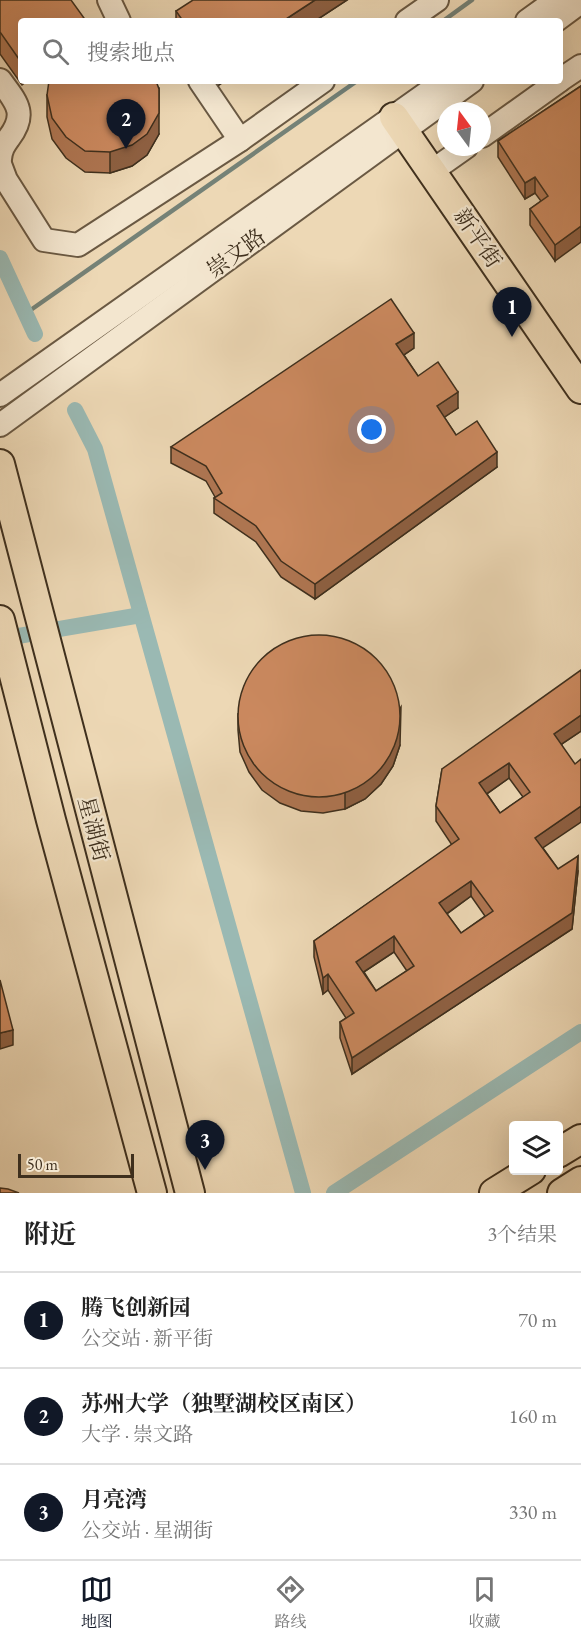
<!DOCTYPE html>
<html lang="zh">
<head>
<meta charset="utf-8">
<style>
  body { margin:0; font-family:"EB Garamond","Noto Serif SC",serif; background:#f2f2f2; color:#222 }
  .controls { position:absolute; right:18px; bottom:18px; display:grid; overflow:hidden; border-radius:6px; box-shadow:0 6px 24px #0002 }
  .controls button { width:54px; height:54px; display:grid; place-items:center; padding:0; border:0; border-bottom:2px solid #e0e0e0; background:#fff; color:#222; font:30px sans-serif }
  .compass { position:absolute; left:437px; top:102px; width:54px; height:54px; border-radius:50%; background:#fff; box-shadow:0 6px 24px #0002; rotate:345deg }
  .scale { position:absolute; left:18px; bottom:15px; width:116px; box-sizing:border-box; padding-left:6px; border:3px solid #3e2f1d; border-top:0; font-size:16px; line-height:21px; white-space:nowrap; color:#3e2f1d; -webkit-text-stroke:4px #f3e6cf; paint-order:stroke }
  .you { position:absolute; left:372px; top:430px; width:21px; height:21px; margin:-15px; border:4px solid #fff; border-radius:50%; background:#1a73e8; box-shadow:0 0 0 9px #1a73e833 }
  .badge { display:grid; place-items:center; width:39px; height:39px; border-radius:50%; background:#111827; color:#fff; font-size:20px; font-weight:700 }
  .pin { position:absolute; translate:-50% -50px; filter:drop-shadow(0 2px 3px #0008) }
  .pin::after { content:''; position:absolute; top:32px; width:21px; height:18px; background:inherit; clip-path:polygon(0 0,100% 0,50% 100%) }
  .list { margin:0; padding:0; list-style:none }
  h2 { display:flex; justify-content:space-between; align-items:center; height:78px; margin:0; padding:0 24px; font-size:26px }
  h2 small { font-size:20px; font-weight:400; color:#767676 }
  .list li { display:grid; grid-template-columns:39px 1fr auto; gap:18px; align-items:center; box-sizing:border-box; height:96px; padding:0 24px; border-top:2px solid #e0e0e0 }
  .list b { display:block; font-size:22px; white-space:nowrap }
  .list p { margin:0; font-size:20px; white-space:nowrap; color:#767676 }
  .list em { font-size:20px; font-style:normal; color:#767676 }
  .icon { flex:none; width:33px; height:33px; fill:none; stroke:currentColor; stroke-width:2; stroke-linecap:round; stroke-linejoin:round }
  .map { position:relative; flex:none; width:581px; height:1193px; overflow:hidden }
  .search { position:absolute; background:#fff; box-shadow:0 6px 24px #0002; left:18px; right:18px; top:18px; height:66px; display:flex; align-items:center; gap:15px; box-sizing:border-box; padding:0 21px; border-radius:6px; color:#767676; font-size:22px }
  .sheet { height:366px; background:#fff }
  nav { display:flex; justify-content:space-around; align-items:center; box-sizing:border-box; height:84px; border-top:2px solid #e0e0e0; background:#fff; font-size:16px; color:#767676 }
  nav a { display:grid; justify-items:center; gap:3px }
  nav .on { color:#111827 }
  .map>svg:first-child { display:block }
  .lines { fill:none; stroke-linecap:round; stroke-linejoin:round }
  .stream { stroke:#758277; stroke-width:4.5 }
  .canal { stroke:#9ab9b3; stroke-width:16 }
  .minor-casing { stroke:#6a5943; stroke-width:26 }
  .major-casing { stroke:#3e2f1d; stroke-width:32 }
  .minor { stroke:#f3e6cf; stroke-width:22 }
  .major { stroke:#edd8b5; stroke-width:28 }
  .wall { fill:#af7652; stroke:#3e2f1d; stroke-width:1.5; fill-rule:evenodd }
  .shaded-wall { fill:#8e6042; stroke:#3e2f1d; stroke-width:1.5 }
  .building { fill:#cb895f; stroke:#3e2f1d; stroke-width:1.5; fill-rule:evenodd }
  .labels { text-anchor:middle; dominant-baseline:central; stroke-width:4.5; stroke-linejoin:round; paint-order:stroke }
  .street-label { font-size:22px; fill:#3e2f1d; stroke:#f3e6cf }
</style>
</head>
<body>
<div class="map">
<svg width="581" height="1193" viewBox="0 0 581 1193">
  <rect width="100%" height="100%" fill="#edd8b5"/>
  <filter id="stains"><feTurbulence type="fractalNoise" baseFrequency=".00333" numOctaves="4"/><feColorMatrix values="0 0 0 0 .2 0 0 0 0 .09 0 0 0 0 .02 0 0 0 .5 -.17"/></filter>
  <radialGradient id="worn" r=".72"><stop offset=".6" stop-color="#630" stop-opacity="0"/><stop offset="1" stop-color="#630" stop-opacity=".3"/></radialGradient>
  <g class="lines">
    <!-- stream -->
    <g class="stream">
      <polyline points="443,21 472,0"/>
      <polyline points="25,314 357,81"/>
    </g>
    <!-- canal -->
    <g class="canal">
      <polyline points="0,258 35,334"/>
      <polyline points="75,410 95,449 303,1193"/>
      <polyline points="0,639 141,615"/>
      <polyline points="334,1193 581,1032"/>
    </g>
    <defs>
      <g id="minor">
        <polyline points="109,0 119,21"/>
        <polyline points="407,21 437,0"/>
        <polyline points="527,21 556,0"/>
        <polyline points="555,21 581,2"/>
        <path d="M 0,80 C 16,102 28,113 9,138 C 4,145 1,149 0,159"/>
        <polyline points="560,80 581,66"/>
        <polyline points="200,81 240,140"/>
        <polyline points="482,136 559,81"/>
        <polyline points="0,164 6,180 44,240 78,245 240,140 323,81"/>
        <polyline points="432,171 466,147"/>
        <polyline points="0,395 444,81"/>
        <polyline points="0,425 472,81"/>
      </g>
      <g id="major">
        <polyline points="394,117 581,389"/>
        <polyline points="0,464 190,1193"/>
        <polyline points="0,620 51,820 152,1193"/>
        <polyline points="558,1153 581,1139"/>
        <polyline points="494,1193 531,1170"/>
        <polyline points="562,1193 581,1181"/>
      </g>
    </defs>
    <!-- minor casing -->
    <use href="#minor" class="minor-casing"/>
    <!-- major casing -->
    <use href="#major" class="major-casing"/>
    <!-- minor -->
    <use href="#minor" class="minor"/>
    <!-- major -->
    <use href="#major" class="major"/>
  </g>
  <!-- wall -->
  <g class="wall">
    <polygon points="0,0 84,21 21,21 21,81 27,81 22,85 0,54"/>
    <polygon points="347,0 315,21 176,21 176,11"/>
    <polygon points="581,86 555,261 530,225 530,209 541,201 535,193 525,199 498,157 498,141"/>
    <polygon points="47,95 159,134 147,155 132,166 110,173 85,172 66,158 52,139 47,117"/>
    <polygon points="414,348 404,355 418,376 458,408 444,417 456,435 497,467 315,599 281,577 256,542 214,513 214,498 215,497 206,481 171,463 171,447"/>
    <polygon points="238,714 400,745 393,766 381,784 365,799 345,809 323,813 301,811 280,803 262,790 249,772 240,752 238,730"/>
    <path d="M 581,731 L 562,744 L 543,848 L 558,869 L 578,871 L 572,929 L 352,1074 L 340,1038 L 340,1022 L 346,1018 L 328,990 L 323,994 L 314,957 L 314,941 L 452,845 L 436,821 L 436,806 L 442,769 ZM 509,778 L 523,797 L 500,813 L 487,794 ZM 471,896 L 485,916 L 461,933 L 447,914 ZM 394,952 L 407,971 L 376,991 L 364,972 Z"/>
  </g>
  <!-- shaded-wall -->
  <g class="shaded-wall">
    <polygon points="315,0 347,0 315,21 283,21"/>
    <polygon points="219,81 225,81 219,85"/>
    <polygon points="159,89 159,134 147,155 132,166 110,173 110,152"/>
    <polygon points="535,177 535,193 525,199 525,183"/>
    <polygon points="581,226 581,242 555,261 555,245"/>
    <polygon points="414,333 414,348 396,360 396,344"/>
    <polygon points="458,392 458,408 437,422 437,406"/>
    <polygon points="497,452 497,467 315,599 315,584"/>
    <polygon points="401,707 400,745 393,766 381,784 365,799 345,809 345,793"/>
    <polygon points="581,715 581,731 554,749 554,734"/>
    <polygon points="509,763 509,778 479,799 479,783"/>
    <polygon points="581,806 581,822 535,853 535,838"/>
    <polygon points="578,856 578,871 572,929 352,1074 352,1058"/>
    <polygon points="471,881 471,896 439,919 439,903"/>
    <polygon points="394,936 394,952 356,977 356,962"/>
    <polygon points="328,974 328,990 323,994 323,978"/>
    <polygon points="13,1030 13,1045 0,1049 0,1033"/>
  </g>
  <!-- building -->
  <g class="building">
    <polygon points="0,0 71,0 84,18 79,21 21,21 21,62 0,32"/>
    <polygon points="193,0 315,0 283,21 183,21 176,11"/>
    <polygon points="49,81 156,81 159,89 159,113 147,134 132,145 110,152 85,151 66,137 52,118 47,95"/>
    <polygon points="581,86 581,226 555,245 530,209 548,196 535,177 525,183 498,141"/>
    <polygon points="391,299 414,333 396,344 418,376 438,362 458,392 437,406 456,435 477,421 497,452 315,584 281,561 256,526 214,498 222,493 206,466 171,447"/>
    <circle cx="319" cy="716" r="81"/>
    <path d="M 581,670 L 581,715 L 554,734 L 575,764 L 581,759 L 581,806 L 535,838 L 558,869 L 578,856 L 572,913 L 352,1058 L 340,1022 L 354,1013 L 328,974 L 323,978 L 314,941 L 459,839 L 436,806 L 442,769 ZM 509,763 L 530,792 L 500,813 L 479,783 ZM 471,881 L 493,911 L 461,933 L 439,903 ZM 394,936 L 414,966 L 376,991 L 356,962 Z"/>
    <polygon points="0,980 13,1030 0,1033"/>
    <polygon points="0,1188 8,1189 19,1193 0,1193"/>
  </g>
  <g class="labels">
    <!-- street labels -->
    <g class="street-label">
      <text transform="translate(478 238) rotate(56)">新平街</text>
      <text transform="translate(236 253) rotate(-36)">崇文路</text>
      <text transform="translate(94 829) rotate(75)">星湖街</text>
    </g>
  </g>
  <rect width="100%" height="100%" filter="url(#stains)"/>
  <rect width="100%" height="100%" fill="url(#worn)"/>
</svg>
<div class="controls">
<button><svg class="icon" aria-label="layers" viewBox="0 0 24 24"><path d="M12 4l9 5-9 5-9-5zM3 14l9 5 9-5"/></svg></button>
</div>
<svg class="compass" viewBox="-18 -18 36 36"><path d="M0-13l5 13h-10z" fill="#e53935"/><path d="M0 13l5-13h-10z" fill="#767676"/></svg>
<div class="scale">50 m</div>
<div class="you"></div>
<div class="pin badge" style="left:512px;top:337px">1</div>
<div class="pin badge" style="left:126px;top:149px">2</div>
<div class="pin badge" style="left:205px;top:1170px">3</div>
<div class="search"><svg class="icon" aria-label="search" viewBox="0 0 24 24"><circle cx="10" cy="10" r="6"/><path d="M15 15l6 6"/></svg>搜索地点</div>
</div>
<section class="sheet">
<h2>附近<small>3个结果</small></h2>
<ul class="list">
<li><span class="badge">1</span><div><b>腾飞创新园</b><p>公交站 · 新平街</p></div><em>70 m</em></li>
<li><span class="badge">2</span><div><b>苏州大学（独墅湖校区南区）</b><p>大学 · 崇文路</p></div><em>160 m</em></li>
<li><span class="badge">3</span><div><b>月亮湾</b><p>公交站 · 星湖街</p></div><em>330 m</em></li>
</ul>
</section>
<nav>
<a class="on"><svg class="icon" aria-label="map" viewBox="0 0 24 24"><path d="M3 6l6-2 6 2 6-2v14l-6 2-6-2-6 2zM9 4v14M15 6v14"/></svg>地图</a>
<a><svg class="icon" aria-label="directions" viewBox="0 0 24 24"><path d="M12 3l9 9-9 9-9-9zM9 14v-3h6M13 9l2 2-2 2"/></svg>路线</a>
<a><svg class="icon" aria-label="saved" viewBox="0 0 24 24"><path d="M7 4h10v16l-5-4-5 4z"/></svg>收藏</a>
</nav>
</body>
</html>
